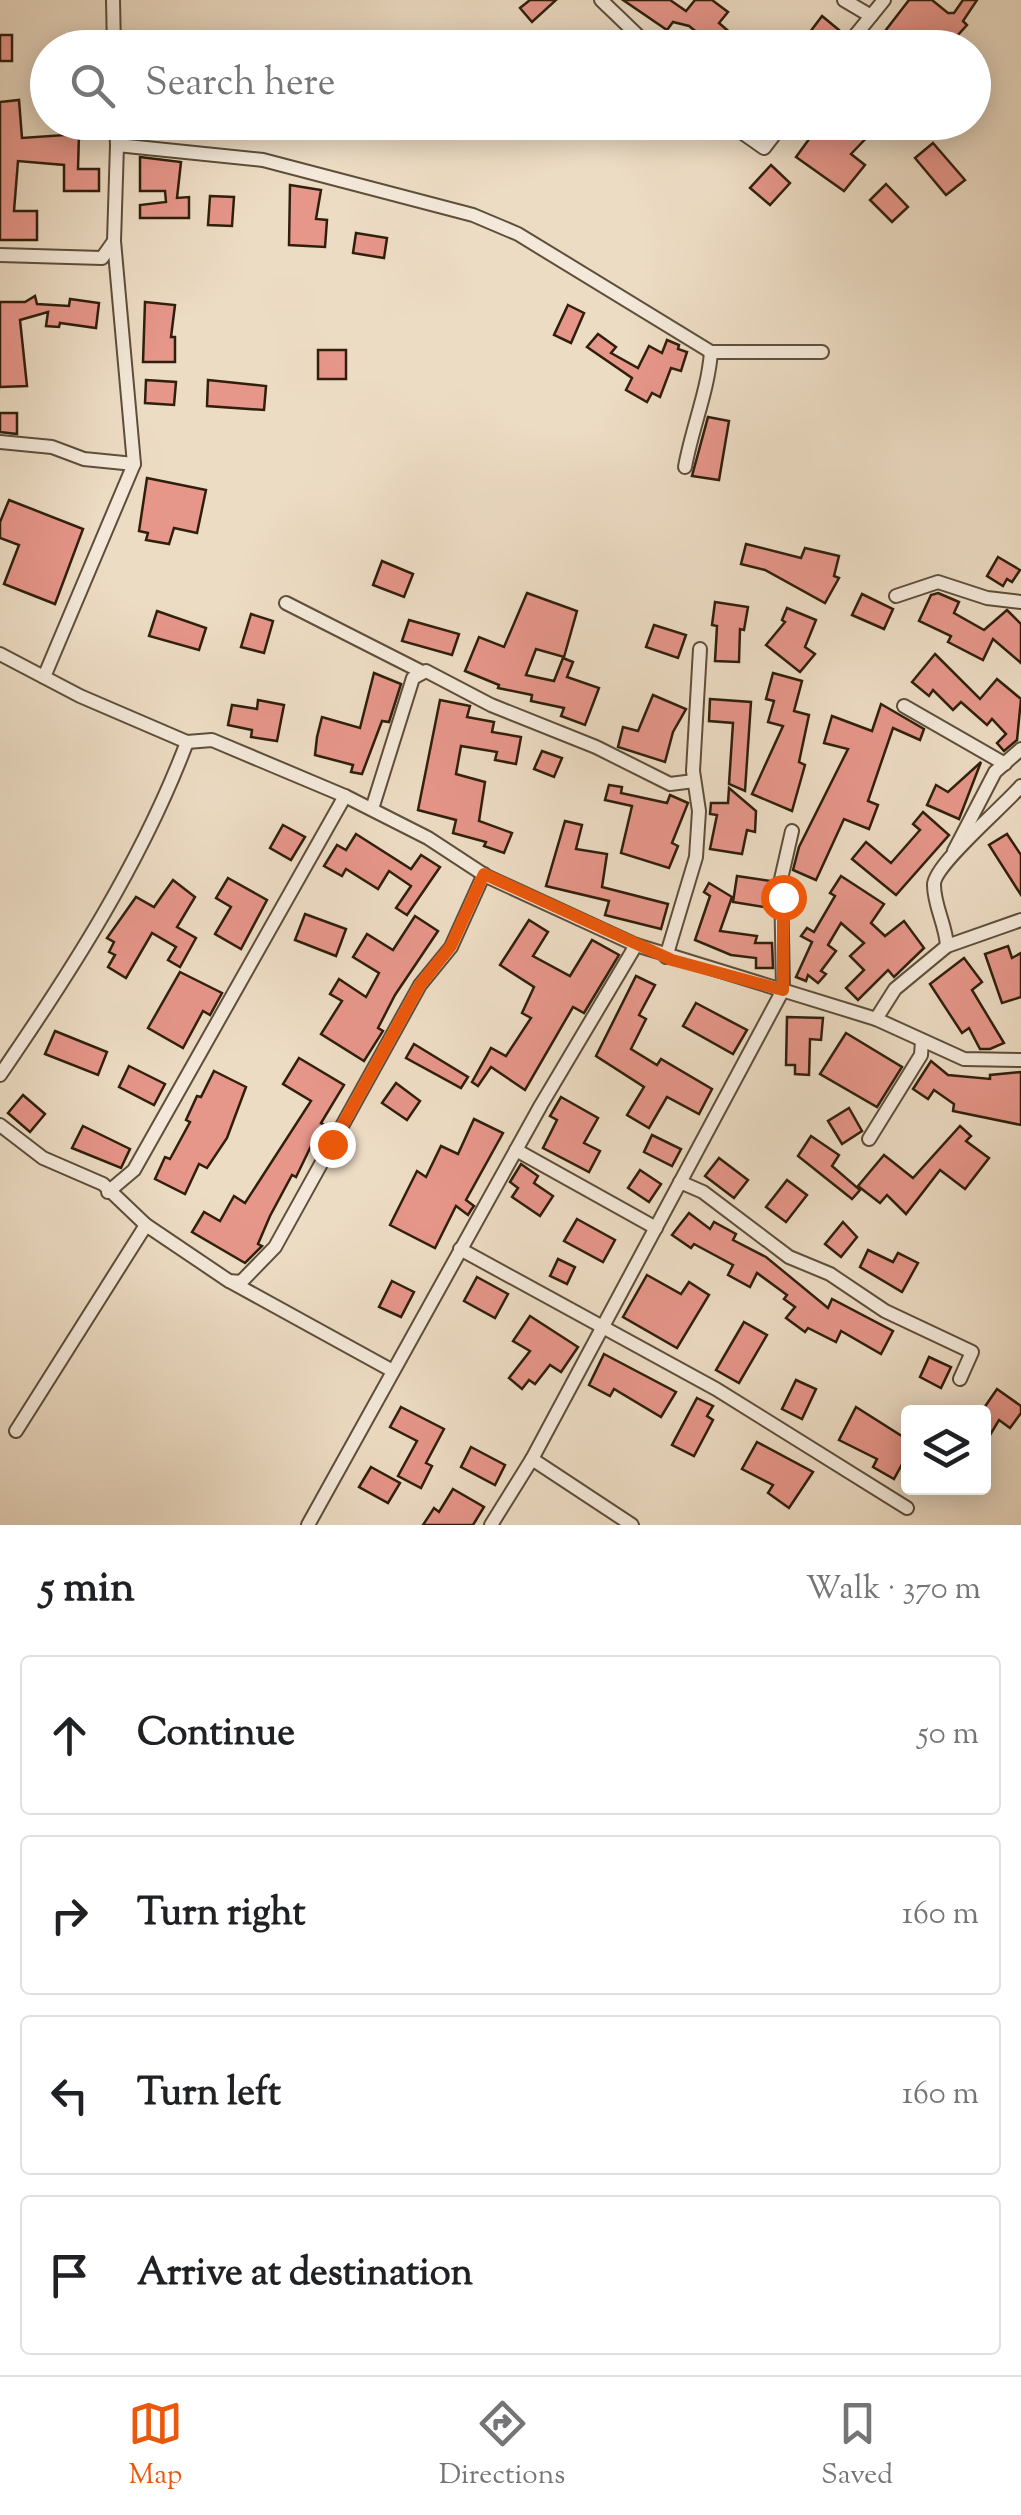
<!DOCTYPE html>
<html lang="en">
<head>
<meta charset="utf-8">
<style>
  body { margin:0; font-family:"Sorts Mill Goudy",serif; background:#f6f6f6; color:#202124 }
  .controls { position:absolute; right:30px; bottom:30px; display:grid; overflow:hidden; border-radius:10px; box-shadow:0 5px 25px #0003 }
  .controls button { width:90px; height:90px; display:grid; place-items:center; padding:0; border:0; border-bottom:2px solid #e0e0e0; background:#fff; color:#202124; font:50px sans-serif }
  .stop { position:absolute; width:30px; height:30px; margin:-22px; border:8px solid #ea580c; border-radius:50%; background:#fff }
  .stop.end { background:#ea580c; border-color:#fff; box-shadow:0 2px 10px #0008 }
  .list { margin:0; padding:0; list-style:none }
  h2 { display:flex; justify-content:space-between; align-items:center; height:130px; margin:0; padding:0 40px; font-size:42px }
  h2 small { font-size:32px; font-weight:400; color:#757577 }
  .list li { display:grid; grid-template-columns:65px 1fr auto; gap:30px; align-items:center; box-sizing:border-box; height:160px; margin:0 20px 20px; padding:0 20px; border:2px solid #e0e0e0; border-radius:10px }
  .list b { display:block; font-size:38px; white-space:nowrap }
  .list em { font-size:32px; font-style:normal; color:#757577 }
  .icon { flex:none; width:55px; height:55px; fill:none; stroke:currentColor; stroke-width:2; stroke-linecap:round; stroke-linejoin:round }
  .map { position:relative; flex:none; width:1021px; height:1525px; overflow:hidden }
  .search { position:absolute; background:#fff; box-shadow:0 5px 25px #0003; left:30px; right:30px; top:30px; height:110px; display:flex; align-items:center; gap:25px; box-sizing:border-box; padding:0 35px; border-radius:55px; color:#757577; font-size:38px }
  .sheet { height:850px; background:#fff }
  nav { display:flex; justify-content:space-around; align-items:center; box-sizing:border-box; height:140px; border-top:2px solid #e0e0e0; background:#fff; font-size:28px; color:#757577 }
  nav a { display:grid; justify-items:center; gap:5px }
  nav .on { color:#ea580c }
  .map>svg:first-child { display:block }
  .building { fill:#e7968a; stroke:#2f1f0c; stroke-width:2.5 }
  .lines { fill:none; stroke-linecap:round; stroke-linejoin:round }
  .street-casing { stroke:#5e4e3a; stroke-width:16 }
  .street { stroke:#f3e8d9; stroke-width:12 }
  .route { stroke:#ea580c; stroke-width:12 }
</style>
</head>
<body>
<div class="map">
<svg width="1021" height="1525" viewBox="0 0 1021 1525">
  <rect width="100%" height="100%" fill="#eddcc4"/>
  <filter id="stains"><feTurbulence type="fractalNoise" baseFrequency=".002" numOctaves="4"/><feColorMatrix values="0 0 0 0 .2 0 0 0 0 .09 0 0 0 0 .02 0 0 0 .5 -.17"/></filter>
  <radialGradient id="worn" r=".72"><stop offset=".6" stop-color="#630" stop-opacity="0"/><stop offset="1" stop-color="#630" stop-opacity=".3"/></radialGradient>
  <!-- building -->
  <g class="building">
    <polygon points="530,0 556,0 532,22 520,8"/>
    <polygon points="623,0 670,0 686,11 695,0 712,0 728,12 719,23 748,48 716,48 689,26 673,22 667,30"/>
    <polygon points="909,0 932,0 948,13 954,13 963,0 977,0 963,21 967,25 946,48 872,48"/>
    <polygon points="822,16 839,30 826,48 798,48"/>
    <rect x="0" y="35" width="12" height="26"/>
    <polygon points="19,100 22,138 79,134 78,169 99,169 99,191 64,191 64,165 18,161 14,211 37,211 37,240 0,240 0,102"/>
    <polygon points="126,122 196,122 194,136 126,130"/>
    <polygon points="839,122 860,122 871,133 851,154 865,165 844,191 796,157 815,131 824,138"/>
    <polygon points="933,143 965,180 946,195 915,158"/>
    <polygon points="140,157 181,162 177,198 189,197 189,218 140,218 140,205 166,202 165,191 140,191"/>
    <polygon points="771,165 790,183 770,205 750,188"/>
    <polygon points="886,184 908,207 892,222 870,200"/>
    <polygon points="290,185 321,190 316,219 327,220 325,247 289,245"/>
    <polygon points="210,196 234,197 232,226 208,225"/>
    <polygon points="356,233 387,238 384,258 353,253"/>
    <polygon points="35,296 37,304 69,306 70,299 99,303 96,328 60,323 59,327 46,326 48,312 20,320 27,386 0,387 0,302 25,302"/>
    <polygon points="145,302 175,305 171,337 175,337 175,362 143,362"/>
    <polygon points="568,305 584,313 571,343 554,335"/>
    <polygon points="598,334 616,347 611,353 638,368 649,346 662,353 667,340 679,345 678,349 687,352 681,371 671,368 660,397 652,393 647,402 626,390 632,378 587,347"/>
    <rect x="318" y="350" width="28" height="29"/>
    <polygon points="146,380 176,382 174,405 145,403"/>
    <polygon points="208,380 266,386 264,410 207,406"/>
    <polygon points="0,413 17,413 17,434 0,432"/>
    <polygon points="708,417 729,421 719,480 692,476"/>
    <polygon points="147,478 206,490 197,533 174,528 169,544 146,540 148,533 139,531"/>
    <polygon points="9,500 83,529 55,604 4,584 19,545 0,538 0,522"/>
    <polygon points="746,544 801,558 805,548 839,556 834,576 839,578 825,603 765,570 741,564"/>
    <polygon points="998,557 1020,570 1012,582 1007,579 1003,586 987,576"/>
    <polygon points="382,561 413,574 404,597 373,585"/>
    <polygon points="527,593 577,611 564,657 536,649 526,675 554,681 563,658 573,662 567,677 599,688 585,725 561,716 564,708 531,701 532,695 498,688 499,685 465,671 479,637 504,647"/>
    <polygon points="938,593 959,602 954,613 984,630 1007,610 1021,624 1021,663 993,639 983,660 948,642 951,636 919,621 931,595"/>
    <polygon points="862,594 893,609 884,629 852,615"/>
    <polygon points="715,602 748,607 744,630 740,629 739,662 715,661 717,626 712,625"/>
    <polygon points="787,608 816,620 805,647 815,654 800,672 766,645 785,622 782,620"/>
    <polygon points="157,611 206,628 199,650 149,636"/>
    <polygon points="251,614 273,621 264,653 241,647"/>
    <polygon points="409,620 459,634 452,655 402,641"/>
    <polygon points="654,625 686,635 678,658 646,647"/>
    <polygon points="935,654 980,699 997,679 1021,699 1017,740 1004,751 997,743 1006,734 992,719 987,725 961,702 953,710 933,690 929,696 912,682"/>
    <polygon points="374,673 401,684 389,722 382,721 362,774 351,772 353,765 315,755 317,737 322,717 360,728"/>
    <polygon points="773,673 802,681 794,711 809,715 799,762 805,765 792,811 752,794 783,726 768,722 774,701 766,699"/>
    <polygon points="653,695 686,709 673,732 665,762 618,747 623,727 638,731"/>
    <polygon points="710,699 751,702 745,791 729,784 733,723 709,721"/>
    <polygon points="258,700 284,705 277,741 251,737 252,730 228,725 232,705 257,709"/>
    <polygon points="440,700 470,706 467,717 494,722 492,732 521,737 516,764 495,760 497,752 461,746 456,774 485,782 479,821 512,833 504,853 484,846 486,842 453,833 456,820 418,810"/>
    <polygon points="881,704 924,729 920,740 893,728 868,801 878,805 869,829 844,819 816,880 793,870 799,847 848,749 824,743 832,716 872,731"/>
    <polygon points="542,751 562,758 554,777 534,769"/>
    <polygon points="981,762 959,819 927,805 936,785 948,792"/>
    <polygon points="609,785 622,787 621,793 667,803 670,795 688,803 672,843 678,846 669,868 621,853 632,806 605,800"/>
    <polygon points="729,788 756,811 755,832 747,830 742,854 710,849 717,815 710,814 711,803 728,803"/>
    <polygon points="923,812 949,835 896,895 852,859 866,842 891,863 920,830 913,824"/>
    <polygon points="565,821 582,825 576,849 607,854 602,887 668,904 661,929 605,915 609,901 546,886"/>
    <polygon points="283,825 305,837 291,860 270,848"/>
    <polygon points="356,834 411,869 421,855 440,867 407,915 396,908 411,886 389,871 378,889 346,869 342,876 324,866 337,845 346,850"/>
    <polygon points="1007,834 1021,855 1021,895 989,845"/>
    <polygon points="737,876 771,881 770,908 733,902"/>
    <polygon points="841,876 884,904 871,923 885,936 904,921 924,948 894,977 888,970 858,1000 846,988 864,970 850,956 864,943 841,923 828,945 836,951 821,971 826,974 818,983 808,975 806,981 796,977 812,942 801,936 807,928 814,932 835,896 830,893"/>
    <polygon points="228,878 267,900 241,949 215,934 231,907 216,898"/>
    <polygon points="173,880 195,897 177,927 196,938 180,967 168,960 176,947 152,933 126,978 108,967 115,955 109,952 114,942 107,938 136,897 154,907"/>
    <polygon points="709,883 732,897 720,931 757,936 755,943 772,943 773,968 756,968 756,958 731,955 695,940 710,896 704,892"/>
    <polygon points="305,914 346,929 336,956 295,940"/>
    <polygon points="415,916 438,931 395,995 378,1028 383,1031 364,1061 321,1034 342,1001 330,994 339,979 366,997 379,973 353,957 367,934 393,950"/>
    <polygon points="529,920 548,932 533,956 570,976 592,940 619,955 584,1013 573,1007 525,1090 491,1067 478,1086 472,1082 491,1048 506,1056 531,1018 522,1013 534,987 500,965"/>
    <polygon points="1008,946 1012,958 1021,953 1021,997 1002,1003 985,954"/>
    <polygon points="964,958 982,982 972,990 1004,1043 990,1049 980,1049 969,1028 962,1033 930,984"/>
    <polygon points="180,972 222,993 210,1015 203,1011 183,1048 148,1028"/>
    <polygon points="636,976 655,985 639,1015 646,1019 631,1049 657,1065 661,1059 712,1089 699,1114 667,1097 649,1128 627,1115 644,1087 596,1056"/>
    <polygon points="696,1003 747,1030 733,1054 683,1026"/>
    <polygon points="787,1017 823,1018 821,1040 810,1039 809,1075 795,1074 795,1065 786,1065"/>
    <polygon points="55,1031 107,1052 98,1075 45,1054"/>
    <polygon points="846,1033 902,1067 877,1107 820,1074"/>
    <polygon points="414,1044 468,1077 461,1088 406,1058"/>
    <polygon points="299,1058 344,1085 321,1123 328,1127 314,1148 311,1146 296,1177 292,1175 270,1216 258,1244 262,1246 245,1263 192,1232 204,1212 220,1221 234,1196 245,1203 311,1101 283,1084"/>
    <polygon points="931,1061 948,1075 990,1079 990,1075 1021,1072 1021,1125 953,1111 954,1104 934,1090 928,1099 913,1089"/>
    <polygon points="129,1066 165,1084 154,1105 119,1087"/>
    <polygon points="214,1071 246,1087 227,1138 207,1168 199,1164 185,1194 155,1179 165,1157 170,1159 190,1122 186,1120 197,1096 201,1097"/>
    <polygon points="396,1083 420,1101 407,1120 382,1103"/>
    <polygon points="23,1095 45,1114 30,1132 8,1113"/>
    <polygon points="561,1097 598,1118 584,1143 600,1151 589,1172 543,1148 557,1120 550,1116"/>
    <polygon points="849,1108 862,1131 842,1144 828,1121"/>
    <polygon points="474,1119 503,1133 466,1200 474,1206 471,1210 468,1215 456,1206 435,1248 390,1225 417,1171 426,1177 441,1146 458,1154"/>
    <polygon points="83,1126 130,1149 121,1168 72,1148"/>
    <polygon points="960,1126 971,1136 966,1141 989,1158 965,1189 940,1170 906,1214 887,1195 880,1203 858,1186 884,1155 913,1178"/>
    <polygon points="652,1135 681,1149 672,1166 644,1152"/>
    <polygon points="811,1136 839,1155 832,1166 860,1190 852,1199 798,1156"/>
    <polygon points="719,1158 748,1180 734,1198 705,1176"/>
    <polygon points="521,1164 538,1176 534,1183 553,1196 540,1216 512,1197 518,1188 510,1182"/>
    <polygon points="640,1170 661,1184 649,1202 628,1188"/>
    <polygon points="787,1180 807,1195 786,1222 766,1207"/>
    <polygon points="689,1213 710,1229 714,1222 736,1234 733,1240 766,1257 828,1308 832,1299 893,1331 881,1354 841,1331 836,1342 808,1328 805,1332 786,1318 795,1307 784,1299 787,1295 757,1273 750,1287 728,1275 733,1265 694,1244 691,1248 672,1235"/>
    <polygon points="577,1219 615,1240 603,1262 564,1241"/>
    <polygon points="843,1222 857,1237 841,1257 825,1244"/>
    <polygon points="868,1250 893,1262 898,1253 918,1263 902,1292 860,1267"/>
    <polygon points="558,1259 575,1267 567,1284 550,1276"/>
    <polygon points="647,1275 681,1294 689,1282 709,1295 677,1348 623,1317"/>
    <polygon points="477,1277 508,1294 495,1318 464,1301"/>
    <polygon points="392,1281 414,1292 401,1317 379,1307"/>
    <polygon points="530,1316 578,1347 561,1372 550,1365 535,1384 529,1380 522,1389 509,1378 530,1351 513,1341"/>
    <polygon points="744,1322 767,1335 739,1383 716,1370"/>
    <polygon points="604,1354 676,1392 661,1417 614,1389 610,1396 589,1385"/>
    <polygon points="929,1357 951,1367 941,1388 920,1377"/>
    <polygon points="796,1380 816,1389 802,1419 782,1409"/>
    <polygon points="997,1389 1021,1406 1021,1413 1010,1428 999,1420 984,1445 984,1408"/>
    <polygon points="697,1398 713,1406 707,1416 713,1420 694,1456 672,1445"/>
    <polygon points="401,1407 444,1429 426,1463 432,1466 421,1488 398,1476 417,1441 390,1427"/>
    <polygon points="856,1407 908,1440 908,1453 894,1479 873,1467 877,1459 839,1440"/>
    <polygon points="757,1442 813,1472 789,1508 768,1493 773,1485 742,1469"/>
    <polygon points="471,1447 505,1465 495,1485 461,1467"/>
    <polygon points="371,1467 400,1483 388,1503 359,1487"/>
    <polygon points="453,1489 484,1507 473,1525 423,1525 434,1508 439,1512"/>
  </g>
  <g class="lines">
    <defs>
      <g id="street">
        <polyline points="113,0 114,48"/>
        <polyline points="601,0 651,48"/>
        <polyline points="844,0 871,16"/>
        <polyline points="845,48 884,0"/>
        <polyline points="116,122 117,145 263,160 473,215 518,234 711,352 822,352"/>
        <polyline points="727,122 764,148 784,122"/>
        <polyline points="0,255 102,258 114,241 117,145"/>
        <polyline points="0,442 52,447 84,459 134,464"/>
        <path d="M 685,467 C 692,428 708,391 711,352"/>
        <polyline points="896,596 938,582 987,598 1021,602"/>
        <polyline points="286,603 422,672"/>
        <polyline points="0,654 80,696 187,742 212,740 345,796 428,838 486,876 636,945 876,1019 964,1059 1021,1060"/>
        <polyline points="44,677 134,464 114,241"/>
        <polyline points="904,706 1005,764"/>
        <polyline points="372,809 413,678 426,671 491,705 596,747 670,784 694,781"/>
        <polyline points="954,851 995,772 1021,749"/>
        <path d="M 947,946 C 946,925 934,906 934,885 C 933,866 1004,806 1021,786"/>
        <polyline points="666,957 696,857 699,811 693,771 700,649"/>
        <polyline points="876,1019 895,989 947,946 1021,920"/>
        <path d="M 0,1075 C 72,970 142,861 187,742"/>
        <polyline points="0,1125 43,1158 103,1184 146,1225 229,1281 241,1282 275,1247 420,985 451,947 484,874"/>
        <polyline points="869,1139 921,1055 922,1041"/>
        <polyline points="516,1150 656,1228"/>
        <polyline points="680,1182 703,1192 789,1257 830,1274 885,1311 972,1352 960,1379"/>
        <polyline points="108,1192 134,1170 345,796"/>
        <polyline points="460,1249 716,1389 907,1508"/>
        <polyline points="231,1282 391,1370"/>
        <polyline points="16,1431 146,1225"/>
        <polyline points="532,1459 632,1525"/>
        <polyline points="308,1525 541,1105 636,945"/>
        <polyline points="491,1525 532,1459 783,990 781,879 792,831"/>
      </g>
    </defs>
    <!-- street casing -->
    <use href="#street" class="street-casing"/>
    <!-- street -->
    <use href="#street" class="street"/>
  </g>
  <g class="lines">
    <!-- route -->
    <polyline class="route" points="332,1144 420,985 451,946 484,874 672,960 783,990 783,897"/>
  </g>
  <rect width="100%" height="100%" filter="url(#stains)"/>
  <rect width="100%" height="100%" fill="url(#worn)"/>
</svg>
<div class="controls">
<button><svg class="icon" aria-label="layers" viewBox="0 0 24 24"><path d="M12 4l9 5-9 5-9-5zM3 14l9 5 9-5"/></svg></button>
</div>
<div class="stop" style="left:783px;top:897px"></div>
<div class="stop end" style="left:332px;top:1144px"></div>
<div class="search"><svg class="icon" aria-label="search" viewBox="0 0 24 24"><circle cx="10" cy="10" r="6"/><path d="M15 15l6 6"/></svg>Search here</div>
</div>
<section class="sheet">
<h2>5 min<small>Walk · 370 m</small></h2>
<ul class="list">
<li><svg class="icon" aria-label="ahead" viewBox="0 0 24 24"><path d="M12 20V5M6 11l6-6 6 6"/></svg><div><b>Continue</b></div><em>50 m</em></li>
<li><svg class="icon" aria-label="right" viewBox="0 0 24 24"><path d="M7 20v-9h11M14 6l5 5-5 5"/></svg><div><b>Turn right</b></div><em>160 m</em></li>
<li><svg class="icon" aria-label="left" viewBox="0 0 24 24"><path d="M17 20v-9H6M10 6l-5 5 5 5"/></svg><div><b>Turn left</b></div><em>160 m</em></li>
<li><svg class="icon" aria-label="arrive" viewBox="0 0 24 24"><path d="M6 21V4h12l-3 4 3 4H6"/></svg><div><b>Arrive at destination</b></div></li>
</ul>
</section>
<nav>
<a class="on"><svg class="icon" aria-label="map" viewBox="0 0 24 24"><path d="M3 6l6-2 6 2 6-2v14l-6 2-6-2-6 2zM9 4v14M15 6v14"/></svg>Map</a>
<a><svg class="icon" aria-label="directions" viewBox="0 0 24 24"><path d="M12 3l9 9-9 9-9-9zM9 14v-3h6M13 9l2 2-2 2"/></svg>Directions</a>
<a><svg class="icon" aria-label="saved" viewBox="0 0 24 24"><path d="M7 4h10v16l-5-4-5 4z"/></svg>Saved</a>
</nav>
</body>
</html>
